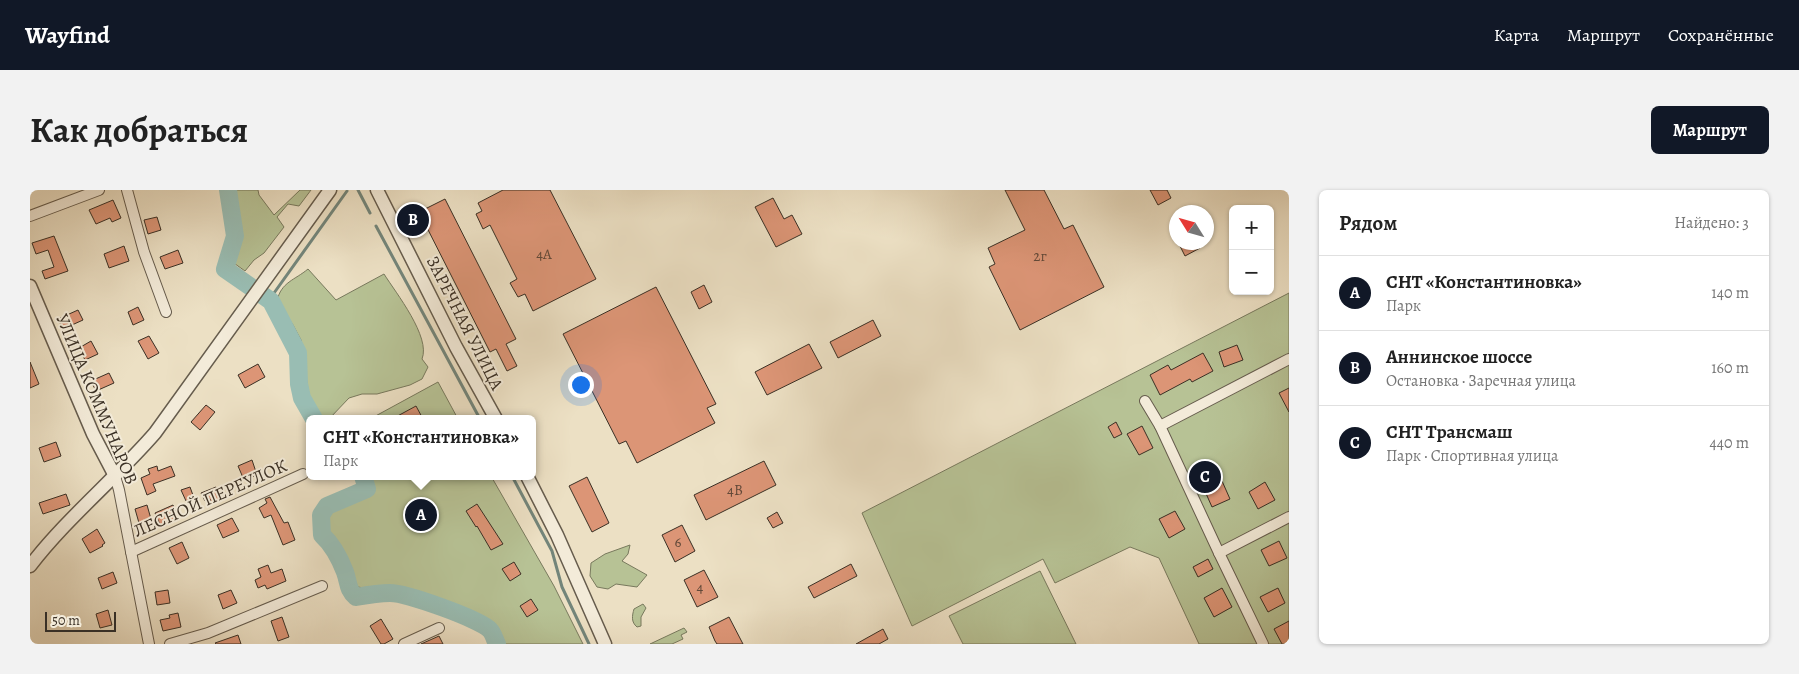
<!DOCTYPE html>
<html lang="ru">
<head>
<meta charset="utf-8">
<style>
  body { margin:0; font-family:Alegreya,serif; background:#f2f2f2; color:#222 }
  .controls { position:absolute; right:15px; top:15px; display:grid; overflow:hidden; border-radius:8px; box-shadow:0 1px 4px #0004 }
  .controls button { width:45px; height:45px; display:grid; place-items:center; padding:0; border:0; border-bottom:1px solid #e0e0e0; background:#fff; color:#222; font:25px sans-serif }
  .compass { position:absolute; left:1139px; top:15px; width:45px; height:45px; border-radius:50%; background:#fff; box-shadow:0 1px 4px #0004; rotate:307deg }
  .scale { position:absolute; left:15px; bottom:12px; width:71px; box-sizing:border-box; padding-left:5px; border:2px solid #3a3025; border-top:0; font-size:14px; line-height:18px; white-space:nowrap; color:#3a3025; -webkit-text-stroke:4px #f3ebd9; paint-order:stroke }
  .you { position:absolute; left:550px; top:194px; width:18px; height:18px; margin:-12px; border:4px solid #fff; border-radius:50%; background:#1a73e8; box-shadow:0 0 0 8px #1a73e833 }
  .badge { display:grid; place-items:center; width:32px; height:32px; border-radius:50%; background:#111827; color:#fff; font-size:16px; font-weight:700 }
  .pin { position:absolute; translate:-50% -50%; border:2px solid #fff; box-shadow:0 1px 5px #0006 }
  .popup { position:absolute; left:276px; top:225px; width:230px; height:65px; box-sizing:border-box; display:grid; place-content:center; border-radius:8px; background:#fff; filter:drop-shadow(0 1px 4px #0005); font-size:16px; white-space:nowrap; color:#767676 }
  .popup b { font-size:19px; color:#222 }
  .popup::after { content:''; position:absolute; left:50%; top:100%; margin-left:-10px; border:10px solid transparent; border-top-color:#fff }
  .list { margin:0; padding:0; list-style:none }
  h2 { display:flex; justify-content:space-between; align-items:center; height:65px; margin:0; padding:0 20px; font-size:21px }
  h2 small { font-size:16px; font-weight:400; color:#767676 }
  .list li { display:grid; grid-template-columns:32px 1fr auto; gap:15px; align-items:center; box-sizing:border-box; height:75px; padding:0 20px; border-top:1px solid #e0e0e0 }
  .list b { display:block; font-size:19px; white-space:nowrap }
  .list p { margin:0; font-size:16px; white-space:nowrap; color:#767676 }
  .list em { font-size:16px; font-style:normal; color:#767676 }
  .map { position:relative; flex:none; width:1259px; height:454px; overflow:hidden; border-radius:8px }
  header { display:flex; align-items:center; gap:30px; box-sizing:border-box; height:70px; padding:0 25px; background:#111827; color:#fff }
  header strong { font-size:24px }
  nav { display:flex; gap:28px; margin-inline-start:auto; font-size:18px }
  .intro { display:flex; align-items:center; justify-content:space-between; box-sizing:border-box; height:120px; padding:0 30px }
  h1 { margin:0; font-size:35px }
  .button { padding:12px 22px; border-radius:8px; background:#111827; color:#fff; font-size:18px; font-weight:700 }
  main { display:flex; gap:30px; padding:0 30px }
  aside { flex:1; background:#fff; border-radius:8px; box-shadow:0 1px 4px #0004 }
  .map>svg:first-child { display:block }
  .green { fill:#b7c295; stroke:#78795d }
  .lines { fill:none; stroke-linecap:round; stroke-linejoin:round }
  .stream { stroke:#73857a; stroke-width:3 }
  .river { stroke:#99bdb3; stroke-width:18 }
  .building { fill:#dc9576; stroke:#3a3025 }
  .minor-casing { stroke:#665c4d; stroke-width:12 }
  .tertiary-casing { stroke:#665c4d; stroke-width:15 }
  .minor { stroke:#f3ebd9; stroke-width:10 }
  .tertiary { stroke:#f3ebd9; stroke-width:12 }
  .labels { text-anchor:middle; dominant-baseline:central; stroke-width:4; stroke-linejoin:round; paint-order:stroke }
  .number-label { font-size:15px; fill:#624939 }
  .street-label { font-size:18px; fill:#3a3025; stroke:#f3ebd9 }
</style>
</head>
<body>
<header>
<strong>Wayfind</strong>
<nav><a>Карта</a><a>Маршрут</a><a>Сохранённые</a></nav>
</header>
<div class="intro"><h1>Как добраться</h1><a class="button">Маршрут</a></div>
<main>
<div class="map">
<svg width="1259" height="454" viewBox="0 0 1259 454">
  <rect width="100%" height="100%" fill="#ece0c4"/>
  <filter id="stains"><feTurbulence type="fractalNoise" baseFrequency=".004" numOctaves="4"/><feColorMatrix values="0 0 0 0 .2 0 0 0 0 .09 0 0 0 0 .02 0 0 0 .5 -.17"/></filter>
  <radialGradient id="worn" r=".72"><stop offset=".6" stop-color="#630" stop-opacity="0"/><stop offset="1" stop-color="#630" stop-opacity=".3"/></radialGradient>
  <!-- green -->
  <g class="green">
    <polygon points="202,0 228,0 229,5 244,25 270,0 281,0 269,16 258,14 247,27 254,37 234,63 224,70 215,81 201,71 210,42"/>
    <path d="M 278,79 L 306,110 L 354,84 C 366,103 401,147 392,169 L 398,177 L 392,189 L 380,195 L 347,204 L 332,204 L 319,208 L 299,229 L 293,229 L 283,217 L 279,207 L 271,150 L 263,135 L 247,111 C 251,92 265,90 278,79 Z"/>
    <polygon points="1259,103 1259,454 1169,454 1129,368 1100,357 1025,393 1013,369 882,436 832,323"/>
    <polygon points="408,192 428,229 340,229"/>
    <polygon points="339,286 461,286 524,396 553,454 473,454 461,434 403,407 365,396 339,399 328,397 298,343 296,331 303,320 336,306 344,296"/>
    <polygon points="600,355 598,364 592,371 617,385 607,397 586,394 578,399 567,397 560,386 561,373 575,364"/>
    <polygon points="1010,381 1046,454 933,454 919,426"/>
    <path d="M 613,414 L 616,418 L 611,427 L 611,436 L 607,437 C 601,432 602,426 604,419 Z"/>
    <polygon points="654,438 657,442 651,445 653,449 642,454 620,454"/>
  </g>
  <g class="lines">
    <!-- stream -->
    <g class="stream">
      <polyline points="328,0 340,23"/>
      <polyline points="346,36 450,229"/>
      <polyline points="239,110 317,1"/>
      <polyline points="482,286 522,361 532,397 559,454"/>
    </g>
    <!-- river -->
    <g class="river">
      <polyline points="198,0 205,46 195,79 241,111 268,163 269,194 272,208 284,229"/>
      <path d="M 333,286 L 337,299 L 297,316 L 291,325 L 292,345 C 303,355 310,369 315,382 C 319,393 317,399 326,407 C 337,405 349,403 360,403 C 376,403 450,429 460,440 C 463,443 465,450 467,454"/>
    </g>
  </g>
  <!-- building -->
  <g class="building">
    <polygon points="473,0 520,0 566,89 503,121 495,104 488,107 480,93 487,89 460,35 453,39 446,24 452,21 448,13"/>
    <polygon points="975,0 1014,0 1034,39 1043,35 1074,97 990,140 959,77 965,74 958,58 995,40"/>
    <polygon points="1120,0 1137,0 1141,8 1128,15"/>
    <polygon points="743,8 754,29 762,25 772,44 746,57 725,17"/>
    <polygon points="415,9 486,149 476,154 487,176 477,181 466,159 460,162 389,22"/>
    <polygon points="83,10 91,28 82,32 80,28 66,34 59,20"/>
    <polygon points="127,27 131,40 118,44 114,30"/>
    <polygon points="24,46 38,81 15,89 12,81 24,77 18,60 6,64 2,53"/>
    <polygon points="1148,52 1168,52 1170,58 1155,66"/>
    <polygon points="94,56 99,71 79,78 74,64"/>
    <polygon points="148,60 153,73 135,79 130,67"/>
    <polygon points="674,95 682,112 669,119 661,102"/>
    <polygon points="626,97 686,214 677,218 685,233 607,273 596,251 589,254 533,144"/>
    <polygon points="108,117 114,130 103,135 98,122"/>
    <polygon points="48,120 53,130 33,139 28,129"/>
    <polygon points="843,130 851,146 808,168 800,152"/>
    <polygon points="119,146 129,163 118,169 108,151"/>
    <polygon points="61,151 68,164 55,170 49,158"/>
    <polygon points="779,154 792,178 737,205 725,182"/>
    <polygon points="1207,155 1213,170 1194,177 1189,162"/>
    <polygon points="1173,163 1183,181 1162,192 1160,189 1130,205 1120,185 1138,175 1141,180"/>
    <polygon points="0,172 9,194 0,198"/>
    <polygon points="228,174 235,187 215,198 208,185"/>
    <polygon points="79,183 84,193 66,201 61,191"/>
    <polygon points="1259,198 1259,222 1249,203"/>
    <polygon points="176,215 185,222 170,240 161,232"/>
    <polygon points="386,216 393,229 362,229"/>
    <polygon points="1086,232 1092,244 1084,248 1078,237"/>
    <polygon points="1112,236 1123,258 1109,265 1097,244"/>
    <polygon points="26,252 31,266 14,272 9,258"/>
    <polygon points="222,270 227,285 214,290 208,276"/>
    <polygon points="734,271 746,295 676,330 664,305"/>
    <polygon points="127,276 128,281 141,276 145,286 123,294 126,301 117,305 111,288 120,284 118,279"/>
    <polygon points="557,287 579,333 562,342 539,296"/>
    <polygon points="1192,291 1200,309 1182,317 1174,299"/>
    <polygon points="1235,292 1245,310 1228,319 1219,302"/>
    <polygon points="160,297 164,308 156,311 151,300"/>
    <polygon points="186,297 190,309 181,312 180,309 175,311 171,303"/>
    <polygon points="36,304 40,315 13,324 9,313"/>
    <polygon points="240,307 254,333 258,332 265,350 253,355 241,325 234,328 229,318 237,313 235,309"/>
    <polygon points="447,314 473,354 461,360 447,336 446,337 436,321"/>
    <polygon points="117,315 121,329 109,333 105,319"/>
    <polygon points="143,315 149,329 131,337 125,323"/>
    <polygon points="1145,321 1155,339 1139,348 1129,329"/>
    <polygon points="747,322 753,333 743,338 737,328"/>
    <polygon points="202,328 209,341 193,348 187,335"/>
    <polygon points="652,335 665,361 645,372 632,345"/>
    <polygon points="67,339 75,353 72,355 73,356 60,363 52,349"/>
    <polygon points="1249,351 1257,368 1239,376 1231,360"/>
    <polygon points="152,352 159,368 147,374 139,358"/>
    <polygon points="1178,369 1183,379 1168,387 1163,377"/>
    <polygon points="484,372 491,384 480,391 472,379"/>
    <polygon points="821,374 827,386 784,408 778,397"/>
    <polygon points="238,375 241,383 252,379 256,391 237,399 235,395 228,398 225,390 231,387 228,379"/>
    <polygon points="674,380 688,407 667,417 654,390"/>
    <polygon points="83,382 87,393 72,399 68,388"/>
    <polygon points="1192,398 1202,417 1184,427 1174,408"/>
    <polygon points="1248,398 1255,413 1238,422 1230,407"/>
    <polygon points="138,400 140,413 127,415 125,402"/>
    <polygon points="201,400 207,413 193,419 188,405"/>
    <polygon points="501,409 508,420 497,427 490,416"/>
    <polygon points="78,420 82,435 70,438 66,424"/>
    <polygon points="148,423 151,437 133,441 130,430 140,428 139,425"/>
    <polygon points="252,427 259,447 248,451 241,431"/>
    <polygon points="699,427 713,454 687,454 685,451 679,437"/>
    <polygon points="351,429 363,449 354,454 351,454 340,436"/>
    <polygon points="1259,431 1259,454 1252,454 1244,439"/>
    <polygon points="853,439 858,449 849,454 826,454"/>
    <polygon points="208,445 211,454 186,454 185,453"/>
    <polygon points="409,446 413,454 391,454"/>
  </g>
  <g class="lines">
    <defs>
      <g id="minor">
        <polyline points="97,0 114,62 136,122"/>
        <polyline points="0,26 69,0"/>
        <polyline points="1115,211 1130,236 1189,363 1233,454"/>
        <polyline points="1130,236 1259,169"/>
        <polyline points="85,286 89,300 119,454"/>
        <polyline points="101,362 273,284"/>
        <polyline points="1189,363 1259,327"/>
        <polyline points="140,454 178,443 292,396"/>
        <polyline points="374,454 409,438"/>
      </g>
      <g id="tertiary">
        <polyline points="347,0 426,157 466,229"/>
        <polyline points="0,96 63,244 85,286"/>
        <polyline points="497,286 527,345 575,454"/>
        <path d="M 0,376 C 37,328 85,289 125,243 L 300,0"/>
      </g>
    </defs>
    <!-- minor casing -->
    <use href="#minor" class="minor-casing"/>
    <!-- tertiary casing -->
    <use href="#tertiary" class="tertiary-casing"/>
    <!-- minor -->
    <use href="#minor" class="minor"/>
    <!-- tertiary -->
    <use href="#tertiary" class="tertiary"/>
  </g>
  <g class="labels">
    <!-- number labels -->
    <g class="number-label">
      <text x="514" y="64">4А</text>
      <text x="1010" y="66">2г</text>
      <text x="705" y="300">4В</text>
      <text x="648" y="352">6</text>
      <text x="670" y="397">4</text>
    </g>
    <!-- street labels -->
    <g class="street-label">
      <text transform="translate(435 133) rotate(63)">ЗАРЕЧНАЯ УЛИЦА</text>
      <text transform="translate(67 209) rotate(67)">УЛИЦА КОММУНАРОВ</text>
      <text transform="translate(180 308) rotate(-24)">ЛЕСНОЙ ПЕРЕУЛОК</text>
    </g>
  </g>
  <rect width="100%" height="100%" filter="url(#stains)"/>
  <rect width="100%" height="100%" fill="url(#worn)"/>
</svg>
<div class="controls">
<button>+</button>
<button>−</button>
</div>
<svg class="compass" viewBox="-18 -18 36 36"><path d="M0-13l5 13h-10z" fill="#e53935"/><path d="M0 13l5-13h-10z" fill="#767676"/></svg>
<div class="scale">50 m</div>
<div class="you"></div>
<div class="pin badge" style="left:391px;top:325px">A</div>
<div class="popup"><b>СНТ «Константиновка»</b>Парк</div>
<div class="pin badge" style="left:383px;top:30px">B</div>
<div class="pin badge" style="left:1175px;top:287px">C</div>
</div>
<aside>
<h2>Рядом<small>Найдено: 3</small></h2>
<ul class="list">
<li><span class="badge">A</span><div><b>СНТ «Константиновка»</b><p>Парк</p></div><em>140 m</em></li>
<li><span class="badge">B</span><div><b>Аннинское шоссе</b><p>Остановка · Заречная улица</p></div><em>160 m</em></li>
<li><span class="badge">C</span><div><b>СНТ Трансмаш</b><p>Парк · Спортивная улица</p></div><em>440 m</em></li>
</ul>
</aside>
</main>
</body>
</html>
